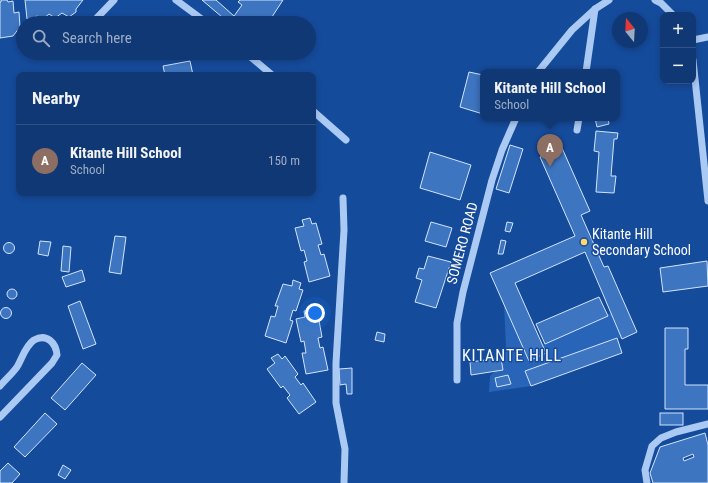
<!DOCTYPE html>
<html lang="en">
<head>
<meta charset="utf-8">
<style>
  body { margin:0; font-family:"Roboto Condensed",sans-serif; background:#1e437c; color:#f1f3f6 }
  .controls { position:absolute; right:12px; top:12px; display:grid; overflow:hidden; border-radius:8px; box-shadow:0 2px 6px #0003 }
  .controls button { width:36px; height:36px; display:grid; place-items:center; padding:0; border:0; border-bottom:1px solid #305286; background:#103874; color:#f1f3f6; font:20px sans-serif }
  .compass { position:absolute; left:612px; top:12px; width:36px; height:36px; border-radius:50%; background:#103874; box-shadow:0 2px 6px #0003; rotate:342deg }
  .you { position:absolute; left:315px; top:313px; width:14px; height:14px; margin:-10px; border:3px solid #fff; border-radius:50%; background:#1a73e8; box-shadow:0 0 0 6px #1a73e833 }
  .badge { display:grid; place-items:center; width:26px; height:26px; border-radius:50%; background:#d6ab8b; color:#fff; font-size:13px; font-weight:700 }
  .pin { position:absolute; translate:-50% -33px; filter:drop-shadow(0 1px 2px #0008) }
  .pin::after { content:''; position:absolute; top:21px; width:14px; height:12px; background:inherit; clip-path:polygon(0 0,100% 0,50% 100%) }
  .popup { position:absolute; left:480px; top:69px; width:140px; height:52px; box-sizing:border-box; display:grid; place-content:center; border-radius:8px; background:#103874; filter:drop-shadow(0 1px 3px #0005); font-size:13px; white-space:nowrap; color:#9cacc5 }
  .popup b { font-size:15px; color:#f1f3f6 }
  .popup::after { content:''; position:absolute; left:50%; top:100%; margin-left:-8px; border:8px solid transparent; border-top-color:#103874 }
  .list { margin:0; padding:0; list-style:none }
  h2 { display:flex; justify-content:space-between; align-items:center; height:52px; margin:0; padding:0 16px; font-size:17px }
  h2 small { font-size:13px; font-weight:400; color:#9cacc5 }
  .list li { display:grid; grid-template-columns:26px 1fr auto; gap:12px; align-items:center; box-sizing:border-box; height:72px; padding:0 16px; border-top:1px solid #305286 }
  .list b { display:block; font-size:15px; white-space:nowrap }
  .list p { margin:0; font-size:13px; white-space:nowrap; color:#9cacc5 }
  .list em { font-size:13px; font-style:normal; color:#9cacc5 }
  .icon { flex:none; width:22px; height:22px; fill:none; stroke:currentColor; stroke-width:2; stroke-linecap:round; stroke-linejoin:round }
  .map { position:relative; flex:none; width:708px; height:483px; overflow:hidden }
  .search { position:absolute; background:#103874; box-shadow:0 2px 6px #0003; left:16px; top:16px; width:300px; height:44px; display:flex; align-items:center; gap:10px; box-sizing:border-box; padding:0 14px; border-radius:22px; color:#9cacc5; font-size:15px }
  .panel { position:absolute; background:#103874; box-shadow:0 2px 6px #0003; left:16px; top:72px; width:300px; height:124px; border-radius:8px }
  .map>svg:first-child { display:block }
  .green { fill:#2865b9 }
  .building { fill:#3d75c1; stroke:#d2e4fd; fill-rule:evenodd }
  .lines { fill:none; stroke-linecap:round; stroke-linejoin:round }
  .minor { stroke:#aac9f3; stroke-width:7 }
  .poi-dot { fill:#ffd86b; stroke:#154b9b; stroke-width:1.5 }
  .labels { text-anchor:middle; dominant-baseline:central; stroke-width:3; stroke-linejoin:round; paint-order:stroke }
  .poi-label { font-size:14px; fill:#fff; stroke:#154b9b; text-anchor:start }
  .street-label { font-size:14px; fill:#fff; stroke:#154b9b }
  .quarter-label { font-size:16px; letter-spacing:1px; fill:#fff; stroke:#154b9b }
</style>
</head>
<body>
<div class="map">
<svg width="708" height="483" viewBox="0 0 708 483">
  <rect width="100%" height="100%" fill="#154b9b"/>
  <!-- green -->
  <polygon class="green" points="504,304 529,361 546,353 542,345 611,313 622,339 617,338 525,371 531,386 489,392 490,376 502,365 506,346"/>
  <!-- building -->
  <g class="building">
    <polygon points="1,0 7,0 8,2 13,1 14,13 19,12 20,27 13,36 0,38 0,2 1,2"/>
    <polygon points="25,0 83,0 76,9 76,12 69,17 62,13 55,18 49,14 43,19 37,16 29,20 27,19"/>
    <polygon points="202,0 216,0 234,16 242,5 238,2 240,0 283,0 268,23 229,23"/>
    <polygon points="190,61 193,75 165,75 163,66"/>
    <polygon points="469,72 483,75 483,114 460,107"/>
    <polygon points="595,118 608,118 609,124 597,127"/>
    <polygon points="596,131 618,133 617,139 614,139 611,176 616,176 614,193 596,192 599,152 594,151"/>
    <polygon points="510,145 523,149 509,193 496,189"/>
    <polygon points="562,148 590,211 581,215 604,267 608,266 637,332 622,339 585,252 515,283 546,353 529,361 490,273 575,236 540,157"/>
    <polygon points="430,152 471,165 460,200 420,188"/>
    <polygon points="310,218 312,224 316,223 322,244 318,245 321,255 324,254 330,276 309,282 304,262 307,261 304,250 301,251 295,228 304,226 302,220"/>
    <polygon points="431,222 452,228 446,247 425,241"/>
    <polygon points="507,222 513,223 510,232 505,231"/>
    <polygon points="115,236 126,237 121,274 109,272"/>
    <polygon points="501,240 506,241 503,254 498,254"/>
    <polygon points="40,241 51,242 48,256 38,254"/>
    <circle cx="9" cy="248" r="5.5"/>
    <polygon points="63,246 71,247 69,272 61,271"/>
    <polygon points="428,256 451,262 436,308 415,302 422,280 416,278 419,268 424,269"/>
    <polygon points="707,261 708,286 663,292 660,268"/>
    <polygon points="82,270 85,281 66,287 62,277"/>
    <polygon points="293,280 301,283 299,289 303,290 296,311 293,310 290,320 293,321 286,343 265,336 271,316 275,317 278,306 275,306 283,284 292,286"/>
    <circle cx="12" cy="294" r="5"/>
    <polygon points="599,297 608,316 545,344 536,324"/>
    <polygon points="80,301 96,344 83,349 68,306"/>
    <circle cx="6" cy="313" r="5.5"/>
    <polygon points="312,310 314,316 318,315 322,337 318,338 320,348 323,347 328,370 306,374 302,353 306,353 304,341 301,342 296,319 305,317 304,311"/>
    <polygon points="665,328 688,328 688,349 685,349 685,385 708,385 708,409 665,409"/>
    <polygon points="377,332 385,334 384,342 375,340"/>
    <polygon points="617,338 622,353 531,386 525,371"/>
    <polygon points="278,354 282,359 285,356 298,374 295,377 301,385 303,383 316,402 299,414 287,398 290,395 283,386 281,388 267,369 275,363 271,358"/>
    <polygon points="501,358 503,370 471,375 470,362"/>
    <polygon points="82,363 96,375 65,410 51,398"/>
    <polygon points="352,368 352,394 347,394 346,384 340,385 339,369"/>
    <polygon points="508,375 511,384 497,387 495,378"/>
    <polygon points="45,413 57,424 25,457 14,447"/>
    <rect x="660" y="413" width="23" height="12"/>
    <path d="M 705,433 L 708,445 L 708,483 L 653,483 L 650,473 L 660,447 ZM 693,454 L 694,457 L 684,461 L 683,458 Z"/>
    <polygon points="8,463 20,474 12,483 0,483 0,471"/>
    <polygon points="63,465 71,470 65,479 58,475"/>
  </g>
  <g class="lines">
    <!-- minor -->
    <g class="minor">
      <polyline points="176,0 207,23"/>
      <polyline points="655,0 661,3 673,15"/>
      <polyline points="92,23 114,0"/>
      <polyline points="693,40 708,37"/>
      <polyline points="246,53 272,75"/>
      <polyline points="693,60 708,201"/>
      <polyline points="538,72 572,30 595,9 609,0"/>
      <polyline points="586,72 595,9"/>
      <polyline points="313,111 346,140"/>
      <polyline points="577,130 579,118"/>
      <polyline points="343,198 344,230 336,363 336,403 345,449 344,483"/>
      <polyline points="457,380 457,323 463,292 492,180 502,150 516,118"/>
      <path d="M 0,386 C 5,380 12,374 17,367 C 22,359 25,346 34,340 C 47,333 56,343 57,355 L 52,363 L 0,417"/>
      <polyline points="647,483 645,470 652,446 661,438 676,432 708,424"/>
    </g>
  </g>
  <!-- markers -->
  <circle class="poi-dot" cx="584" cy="242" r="4"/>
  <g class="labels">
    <!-- poi labels -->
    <g class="poi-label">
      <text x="592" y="234">Kitante Hill<tspan x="592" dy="16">Secondary School</tspan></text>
    </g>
    <!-- street labels -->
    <g class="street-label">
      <text transform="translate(462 243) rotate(-75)">SOMERO ROAD</text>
    </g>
    <!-- quarter labels -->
    <g class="quarter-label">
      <text x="512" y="355">KITANTE HILL</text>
    </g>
  </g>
</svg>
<div class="controls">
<button>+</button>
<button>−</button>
</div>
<svg class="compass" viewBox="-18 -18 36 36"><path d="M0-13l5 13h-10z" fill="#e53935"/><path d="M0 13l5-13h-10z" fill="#9cacc5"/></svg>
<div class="you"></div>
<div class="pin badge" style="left:550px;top:167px;background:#8d6e63">A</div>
<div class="popup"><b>Kitante Hill School</b>School</div>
<div class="search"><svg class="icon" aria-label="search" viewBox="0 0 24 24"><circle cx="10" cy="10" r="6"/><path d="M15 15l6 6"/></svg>Search here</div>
<section class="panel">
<h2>Nearby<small></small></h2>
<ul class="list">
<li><span class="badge" style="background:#8d6e63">A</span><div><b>Kitante Hill School</b><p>School</p></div><em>150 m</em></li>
</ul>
</section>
</div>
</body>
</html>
